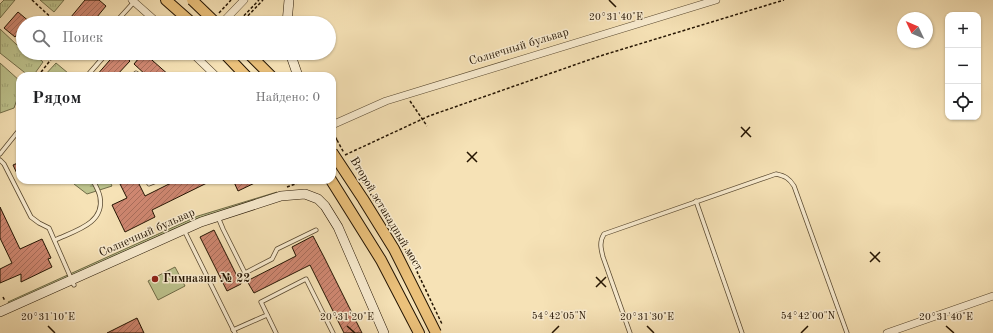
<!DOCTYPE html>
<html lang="ru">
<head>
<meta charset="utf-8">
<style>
  body { margin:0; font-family:"Old Standard TT",serif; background:#f2f2f2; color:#202124 }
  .controls { position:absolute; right:12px; top:12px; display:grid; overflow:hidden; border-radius:8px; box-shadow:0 1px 3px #0004 }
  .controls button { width:36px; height:36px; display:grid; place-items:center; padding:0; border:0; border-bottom:1px solid #e0e0e0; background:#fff; color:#202124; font:20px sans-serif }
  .compass { position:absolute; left:897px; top:12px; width:36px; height:36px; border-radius:50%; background:#fff; box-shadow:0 1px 3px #0004; rotate:314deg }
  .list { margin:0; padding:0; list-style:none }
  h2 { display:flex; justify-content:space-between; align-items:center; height:52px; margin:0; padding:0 16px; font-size:17px }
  h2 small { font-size:13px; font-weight:400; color:#757577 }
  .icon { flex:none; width:22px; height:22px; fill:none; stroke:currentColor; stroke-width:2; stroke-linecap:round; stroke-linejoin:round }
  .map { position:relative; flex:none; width:993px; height:333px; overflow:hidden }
  .search { position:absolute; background:#fff; box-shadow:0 1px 3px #0004; left:16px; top:16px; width:320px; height:44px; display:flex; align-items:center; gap:10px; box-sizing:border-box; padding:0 14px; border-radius:22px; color:#757577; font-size:15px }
  .panel { position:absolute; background:#fff; box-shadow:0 1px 3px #0004; left:16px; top:72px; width:320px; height:112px; border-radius:12px }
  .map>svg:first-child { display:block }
  .grass { fill:url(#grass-tufts); stroke:#706c48 }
  .forest { fill:url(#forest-firs); stroke:#706c48 }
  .garden { fill:#bdc38d; stroke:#706c48 }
  .building { fill:url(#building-hatch); stroke:#241402 }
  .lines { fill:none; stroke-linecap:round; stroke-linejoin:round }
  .lane-casing { stroke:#58482f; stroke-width:5 }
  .street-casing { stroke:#58482f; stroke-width:8 }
  .secondary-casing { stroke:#241402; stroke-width:10 }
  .primary-casing { stroke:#241402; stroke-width:12 }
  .path { stroke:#241402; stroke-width:1.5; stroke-dasharray:3 2; stroke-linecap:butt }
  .lane { stroke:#f9ecd0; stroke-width:3.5 }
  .street { stroke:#f9ecd0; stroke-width:7 }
  .secondary { stroke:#f9ecd0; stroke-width:9 }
  .primary { stroke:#ebc17b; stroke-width:10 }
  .primary-bridge-casing { stroke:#241402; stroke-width:12; stroke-linecap:butt }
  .path-bridge { stroke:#241402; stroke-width:1.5; stroke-dasharray:3 2; stroke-linecap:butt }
  .primary-bridge { stroke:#ebc17b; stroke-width:10 }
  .ticks { fill:none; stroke:#241402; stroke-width:1.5 }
  .poi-dot { fill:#8f2418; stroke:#f9ecd0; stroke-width:1.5 }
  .labels { text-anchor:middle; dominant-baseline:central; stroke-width:3; stroke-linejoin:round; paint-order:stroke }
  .street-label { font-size:12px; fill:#241402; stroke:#f9ecd0 }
  .poi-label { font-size:12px; font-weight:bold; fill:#241402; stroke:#f9ecd0; text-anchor:start }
  .ticks-label { font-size:10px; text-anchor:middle; fill:#241402; stroke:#f9ecd0; stroke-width:3; stroke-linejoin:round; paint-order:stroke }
</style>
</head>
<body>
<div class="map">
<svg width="993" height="333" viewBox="0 0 993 333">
  <defs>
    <pattern id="grass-tufts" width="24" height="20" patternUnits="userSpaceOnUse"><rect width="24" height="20" fill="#bdc38d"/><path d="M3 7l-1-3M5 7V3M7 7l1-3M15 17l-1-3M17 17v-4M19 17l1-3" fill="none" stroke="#a2a778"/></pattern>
    <pattern id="forest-firs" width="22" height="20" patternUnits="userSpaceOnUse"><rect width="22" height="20" fill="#bdc38d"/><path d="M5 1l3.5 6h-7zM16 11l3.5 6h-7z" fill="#a2a778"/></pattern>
    <pattern id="building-hatch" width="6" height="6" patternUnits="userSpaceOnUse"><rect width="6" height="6" fill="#cf8771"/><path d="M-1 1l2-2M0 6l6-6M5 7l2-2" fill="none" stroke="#a86d5b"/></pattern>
  </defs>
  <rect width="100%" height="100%" fill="#f6e2b6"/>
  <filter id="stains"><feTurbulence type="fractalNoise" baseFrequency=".005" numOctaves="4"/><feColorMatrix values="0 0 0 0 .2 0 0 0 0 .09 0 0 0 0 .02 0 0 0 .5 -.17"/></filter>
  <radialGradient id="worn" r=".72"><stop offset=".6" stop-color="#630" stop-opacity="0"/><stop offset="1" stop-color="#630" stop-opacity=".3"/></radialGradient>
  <!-- grass -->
  <g class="grass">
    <polygon points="4,0 15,0 0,18 0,4"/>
    <polygon points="40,0 64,0 54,12"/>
    <polygon points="0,29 17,45 23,46 23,53 33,53 43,62 33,76 29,76 0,53"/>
    <polygon points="0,63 20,81 20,91 14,108 0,113"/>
    <polygon points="56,63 68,73 66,76 44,76"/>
    <polygon points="277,192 277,194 196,219 9,304 8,302 198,216"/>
  </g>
  <!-- forest -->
  <polygon class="forest" points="76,180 109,180 112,186 87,194 74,184"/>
  <!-- garden -->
  <polygon class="garden" points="175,267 185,286 158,300 148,281"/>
  <!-- building -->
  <g class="building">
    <polygon points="85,0 99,0 106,6 92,23 66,23"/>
    <polygon points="18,12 31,23 23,23 23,27 15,37 4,28"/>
    <polygon points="116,53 121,53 130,61 116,76 96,76"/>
    <polygon points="143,53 144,53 170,76 147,76 134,64"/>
    <polygon points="20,162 20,180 13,165"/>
    <polygon points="118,180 137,180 145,196 177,180 213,180 152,210 155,217 125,232 112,205 127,198"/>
    <polygon points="233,180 261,180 238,191"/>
    <polygon points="0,207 20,249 42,239 51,258 48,259 52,267 21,282 21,274 0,283 0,269 12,263 0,238"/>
    <polygon points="214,230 241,284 227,291 200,237"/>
    <polygon points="313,236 324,257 362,333 344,333 310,265 254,293 247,281 296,256 292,247"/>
    <polygon points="137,318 144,333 107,333"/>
  </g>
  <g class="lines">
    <defs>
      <g id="lane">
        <polyline points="115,23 134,2"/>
        <polyline points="87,76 107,53"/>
        <polyline points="133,76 136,73 140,76"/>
        <polyline points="0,154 20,129"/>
        <polyline points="0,160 4,164 31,217 39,223 49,228 74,285"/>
        <polyline points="147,180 149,184 159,180"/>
        <polyline points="696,201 742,333"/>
        <polyline points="218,217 223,229 245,273 272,259 277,249 316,230"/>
        <polyline points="184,230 235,333"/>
        <path d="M 55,240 C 74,231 105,224 100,197 C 99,191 95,185 93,180"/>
        <polyline points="233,330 267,315"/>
        <polyline points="276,333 261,302 306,279 333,333"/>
        <path d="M 630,333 L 603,257 C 601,249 599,242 604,234 L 776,174 C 785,176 789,178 794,186 L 847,333"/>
      </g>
      <g id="street">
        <polyline points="132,0 158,23"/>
        <polyline points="222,23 244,0"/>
        <polyline points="192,53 216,76"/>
        <polyline points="332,125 386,101 716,0"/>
        <polyline points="887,333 993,296"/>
      </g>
      <g id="secondary">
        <polyline points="287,23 289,0"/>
        <polyline points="290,53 298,76"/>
        <polyline points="0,312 201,222 281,196 305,194 318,199 325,206 338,227 384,333"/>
      </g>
      <g id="primary">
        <polyline points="166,0 192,23"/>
        <polyline points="224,53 246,76"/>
        <polyline points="248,53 271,76"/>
        <polyline points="331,180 381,260 419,333"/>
      </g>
    </defs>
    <!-- lane casing -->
    <use href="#lane" class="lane-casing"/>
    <!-- street casing -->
    <use href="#street" class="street-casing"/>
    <!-- secondary casing -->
    <use href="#secondary" class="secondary-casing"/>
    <!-- primary casing -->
    <use href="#primary" class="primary-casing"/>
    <!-- path -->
    <g class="path">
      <polyline points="32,0 57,23"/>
      <polyline points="219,13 231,0"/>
      <polyline points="237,23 259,0"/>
      <polyline points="241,23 263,0"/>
      <polyline points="208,58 213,53"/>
      <polyline points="38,76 56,53"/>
      <polyline points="410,101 427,126"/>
      <polyline points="333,133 337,140"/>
      <polyline points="345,155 429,116 600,56 784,0"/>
      <polyline points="287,187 306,180"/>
      <polyline points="3,297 5,301"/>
    </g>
    <!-- lane -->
    <use href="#lane" class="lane"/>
    <!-- street -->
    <use href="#street" class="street"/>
    <!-- secondary -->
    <use href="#secondary" class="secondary"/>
    <!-- primary -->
    <use href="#primary" class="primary"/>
    <defs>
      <g id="primary-bridge">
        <polyline points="192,0 216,23"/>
        <polyline points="332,152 363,199 394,249 436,333"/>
      </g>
    </defs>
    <!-- primary-bridge casing -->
    <use href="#primary-bridge" class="primary-bridge-casing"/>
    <!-- path-bridge -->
    <g class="path-bridge">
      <polyline points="337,140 344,153"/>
      <polyline points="360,177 411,259 442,324"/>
    </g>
    <!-- primary-bridge -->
    <use href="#primary-bridge" class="primary-bridge"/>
  </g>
  <!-- ticks -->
  <path class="ticks" d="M 609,0 L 616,7M 741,127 L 751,137M 741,137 L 750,127M 467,152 L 477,162M 467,162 L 477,152M 870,252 L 880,262M 870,262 L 880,252M 596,277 L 606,287M 596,287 L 606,277M 48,326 L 55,333M 347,326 L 355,333M 647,326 L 654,333M 946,326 L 954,333M 552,333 L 559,326M 801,333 L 808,326"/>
  <!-- markers -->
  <circle class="poi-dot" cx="155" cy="279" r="4"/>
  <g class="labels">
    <!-- street labels -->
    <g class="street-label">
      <text transform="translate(519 47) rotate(-17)">Солнечный бульвар</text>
      <text transform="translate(386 214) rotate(59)">Второй эстакадный мост</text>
      <text transform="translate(147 233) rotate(-24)">Солнечный бульвар</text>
    </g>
    <!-- poi labels -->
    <g class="poi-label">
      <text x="163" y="279">Гимназия № 22</text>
    </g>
  </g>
  <g class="ticks-label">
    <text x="616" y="20">20°31'40"E</text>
    <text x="559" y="319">54°42'05"N</text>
    <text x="808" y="319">54°42'00"N</text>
    <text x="48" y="320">20°31'10"E</text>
    <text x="347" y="320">20°31'20"E</text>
    <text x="647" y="320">20°31'30"E</text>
    <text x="946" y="320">20°31'40"E</text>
  </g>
  <rect width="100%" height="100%" filter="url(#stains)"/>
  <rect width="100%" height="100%" fill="url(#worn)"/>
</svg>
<div class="controls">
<button>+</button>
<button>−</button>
<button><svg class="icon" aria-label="locate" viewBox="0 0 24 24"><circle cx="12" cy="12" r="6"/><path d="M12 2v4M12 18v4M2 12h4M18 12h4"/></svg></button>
</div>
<svg class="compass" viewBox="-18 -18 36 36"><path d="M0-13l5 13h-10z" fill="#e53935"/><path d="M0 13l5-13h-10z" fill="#757577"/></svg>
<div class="search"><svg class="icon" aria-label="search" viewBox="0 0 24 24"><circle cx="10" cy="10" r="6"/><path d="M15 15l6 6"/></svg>Поиск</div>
<section class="panel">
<h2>Рядом<small>Найдено: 0</small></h2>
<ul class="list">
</ul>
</section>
</div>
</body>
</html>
